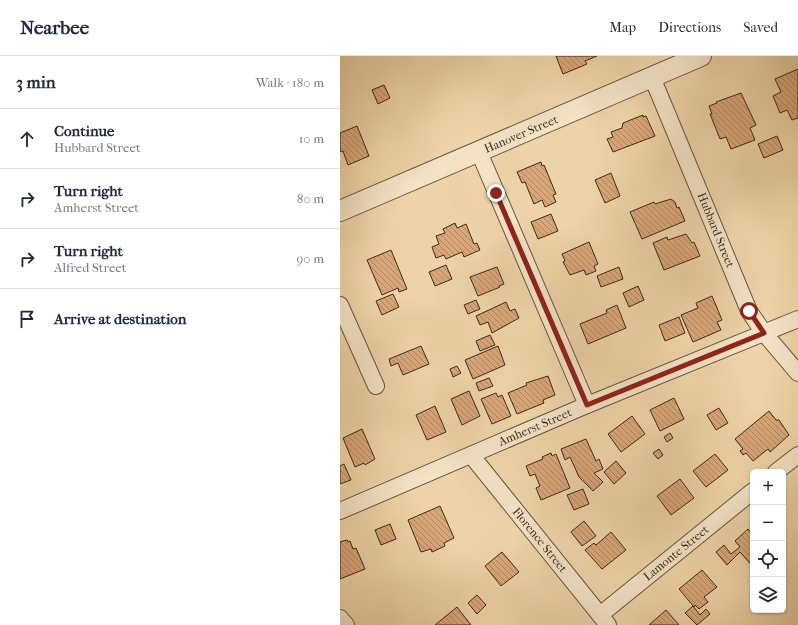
<!DOCTYPE html>
<html lang="en">
<head>
<meta charset="utf-8">
<style>
  body { margin:0; font-family:"IM FELL French Canon",serif; background:#f2f2f3; color:#1f2937 }
  .controls { position:absolute; right:12px; bottom:12px; display:grid; overflow:hidden; border-radius:6px; box-shadow:0 1px 3px #0004 }
  .controls button { width:36px; height:36px; display:grid; place-items:center; padding:0; border:0; border-bottom:1px solid #e0e1e3; background:#fff; color:#1f2937; font:20px sans-serif }
  .stop { position:absolute; width:12px; height:12px; margin:-9px; border:3px solid #8f2418; border-radius:50%; background:#fff }
  .stop.end { background:#8f2418; border-color:#fff; box-shadow:0 1px 4px #0008 }
  .list { margin:0; padding:0; list-style:none }
  h2 { display:flex; justify-content:space-between; align-items:center; height:52px; margin:0; padding:0 16px; font-size:17px }
  h2 small { font-size:13px; font-weight:400; color:#747a83 }
  .list li { display:grid; grid-template-columns:26px 1fr auto; gap:12px; align-items:center; box-sizing:border-box; height:60px; padding:0 16px; border-top:1px solid #e0e1e3 }
  .list b { display:block; font-size:15px; white-space:nowrap }
  .list p { margin:0; font-size:13px; white-space:nowrap; color:#747a83 }
  .list em { font-size:13px; font-style:normal; color:#747a83 }
  .icon { flex:none; width:22px; height:22px; fill:none; stroke:currentColor; stroke-width:2; stroke-linecap:round; stroke-linejoin:round }
  .map { position:relative; flex:none; width:458px; height:569px; overflow:hidden }
  header { display:flex; align-items:center; gap:24px; box-sizing:border-box; height:56px; padding:0 20px; background:#fff; border-bottom:1px solid #e0e1e3 }
  header strong { font-size:19px }
  nav { display:flex; gap:22px; margin-inline-start:auto; font-size:14px }
  main { display:flex }
  aside { flex:1; background:#fff }
  .map>svg:first-child { display:block }
  .building { fill:url(#building-back-hatch); stroke:#3c2a1e }
  .lines { fill:none; stroke-linecap:round; stroke-linejoin:round }
  .minor-casing { stroke:#685440; stroke-width:18 }
  .tertiary-casing { stroke:#685440; stroke-width:22 }
  .minor { stroke:#f3e2c6; stroke-width:16 }
  .tertiary { stroke:#f3e2c6; stroke-width:20 }
  .route { stroke:#8f2418; stroke-width:5 }
  .labels { text-anchor:middle; dominant-baseline:central; stroke-width:4; stroke-linejoin:round; paint-order:stroke }
  .street-label { font-size:12px; fill:#3c2a1e; stroke:#f3e2c6 }
</style>
</head>
<body>
<header>
<strong>Nearbee</strong>
<nav><a>Map</a><a>Directions</a><a>Saved</a></nav>
</header>
<main>
<aside>
<h2>3 min<small>Walk · 180 m</small></h2>
<ul class="list">
<li><svg class="icon" aria-label="ahead" viewBox="0 0 24 24"><path d="M12 20V5M6 11l6-6 6 6"/></svg><div><b>Continue</b><p>Hubbard Street</p></div><em>10 m</em></li>
<li><svg class="icon" aria-label="right" viewBox="0 0 24 24"><path d="M7 20v-9h11M14 6l5 5-5 5"/></svg><div><b>Turn right</b><p>Amherst Street</p></div><em>80 m</em></li>
<li><svg class="icon" aria-label="right" viewBox="0 0 24 24"><path d="M7 20v-9h11M14 6l5 5-5 5"/></svg><div><b>Turn right</b><p>Alfred Street</p></div><em>90 m</em></li>
<li><svg class="icon" aria-label="arrive" viewBox="0 0 24 24"><path d="M6 21V4h12l-3 4 3 4H6"/></svg><div><b>Arrive at destination</b></div></li>
</ul>
</aside>
<div class="map">
<svg width="458" height="569" viewBox="0 0 458 569">
  <defs>
    <pattern id="building-back-hatch" width="6" height="6" patternUnits="userSpaceOnUse"><rect width="6" height="6" fill="#d9a679"/><path d="M-1 5l2 2M0 0l6 6M5-1l2 2" fill="none" stroke="#b18763"/></pattern>
  </defs>
  <rect width="100%" height="100%" fill="#edd3a7"/>
  <filter id="stains"><feTurbulence type="fractalNoise" baseFrequency=".005" numOctaves="4"/><feColorMatrix values="0 0 0 0 .2 0 0 0 0 .09 0 0 0 0 .02 0 0 0 .5 -.17"/></filter>
  <radialGradient id="worn" r=".72"><stop offset=".6" stop-color="#630" stop-opacity="0"/><stop offset="1" stop-color="#630" stop-opacity=".3"/></radialGradient>
  <!-- building -->
  <g class="building">
    <polygon points="216,0 257,0 245,5 247,8 223,18"/>
    <polygon points="458,13 458,62 452,64 447,54 440,57 433,40 441,36 435,23"/>
    <polygon points="44,29 50,42 38,48 32,34"/>
    <polygon points="401,37 416,69 410,72 415,84 391,93 386,81 380,83 370,58 372,58 369,50 377,47 376,46"/>
    <polygon points="303,59 303,61 306,60 315,80 273,96 267,83 273,81 271,76 282,72 283,67"/>
    <polygon points="17,70 29,100 8,109 3,95 1,96 0,93 0,77"/>
    <polygon points="437,80 443,94 424,102 418,88"/>
    <polygon points="201,106 202,110 204,109 216,138 213,139 216,146 205,151 202,144 194,148 185,126 182,127 177,116"/>
    <polygon points="271,117 280,140 265,147 255,124"/>
    <polygon points="331,143 335,146 337,152 339,151 345,165 302,183 290,156 314,146 315,148"/>
    <polygon points="211,158 218,175 198,183 191,166"/>
    <polygon points="115,167 117,172 126,168 134,188 137,187 140,194 124,201 122,196 106,203 104,199 96,202 92,191 99,188 96,180 105,177 103,173"/>
    <polygon points="346,178 352,187 354,186 360,200 324,214 313,187 327,181 328,184"/>
    <polygon points="249,186 258,208 254,210 256,215 246,219 244,214 230,219 223,206 225,205 222,198"/>
    <polygon points="51,194 67,233 59,236 58,232 42,239 27,204"/>
    <polygon points="106,209 112,223 95,230 89,216"/>
    <polygon points="157,211 164,228 159,230 160,231 138,240 130,221"/>
    <polygon points="279,211 283,223 261,231 257,220"/>
    <polygon points="298,230 304,244 289,251 283,237"/>
    <polygon points="53,238 59,251 42,259 36,245"/>
    <polygon points="372,240 382,264 377,266 381,274 353,286 341,259 358,252 356,247"/>
    <polygon points="136,244 140,253 128,258 124,249"/>
    <polygon points="166,246 170,255 175,253 179,262 152,277 148,266 140,269 136,260"/>
    <polygon points="277,249 286,272 248,288 240,268 267,257 266,254"/>
    <polygon points="339,261 345,277 325,285 319,269"/>
    <polygon points="150,279 155,289 140,295 136,285"/>
    <polygon points="81,290 89,308 63,319 58,307 51,310 49,303"/>
    <polygon points="158,290 165,309 133,323 125,304"/>
    <polygon points="117,310 121,317 113,321 110,313"/>
    <polygon points="208,320 215,339 203,344 204,347 177,358 168,337 187,329 186,327"/>
    <polygon points="149,322 153,330 139,335 136,327"/>
    <polygon points="129,335 140,360 122,369 111,343"/>
    <polygon points="156,337 158,341 162,339 171,360 152,368 141,343"/>
    <polygon points="334,342 344,363 320,375 310,354"/>
    <polygon points="95,350 106,376 87,384 76,359"/>
    <polygon points="379,352 388,367 376,374 367,359"/>
    <polygon points="429,355 436,364 439,364 449,379 430,396 428,393 413,405 406,397 403,399 400,395 403,393 395,383"/>
    <polygon points="292,360 305,378 281,396 268,378"/>
    <polygon points="22,373 35,403 25,409 24,407 15,411 3,382"/>
    <polygon points="330,377 333,382 327,386 324,381"/>
    <polygon points="246,383 256,405 259,403 263,413 254,417 263,426 253,435 239,421 230,401 225,404 221,393"/>
    <polygon points="319,393 323,399 318,403 313,397"/>
    <polygon points="211,397 212,400 216,398 230,432 201,444 196,432 200,430 195,418 190,420 186,410 203,403 202,401"/>
    <polygon points="375,398 388,414 366,431 353,415"/>
    <polygon points="276,405 286,417 274,428 264,416"/>
    <polygon points="4,408 11,424 0,428 0,410"/>
    <polygon points="340,423 354,442 331,459 317,440"/>
    <polygon points="243,433 249,448 234,454 227,439"/>
    <polygon points="100,450 114,482 104,487 105,490 92,496 91,493 81,496 68,464"/>
    <polygon points="244,465 256,480 242,490 231,476"/>
    <polygon points="50,468 56,483 41,489 35,474"/>
    <polygon points="408,473 413,479 413,511 400,496 387,509 376,496 384,489 391,498 400,491 395,485"/>
    <polygon points="271,476 286,494 262,513 245,494 254,487 256,489"/>
    <polygon points="7,484 8,486 10,485 13,493 16,492 25,513 0,523 0,486"/>
    <polygon points="162,496 179,516 161,530 145,510"/>
    <polygon points="362,514 377,531 364,541 368,546 359,553 355,549 354,551 339,533"/>
    <polygon points="137,539 146,549 137,558 128,547"/>
    <polygon points="353,550 360,559 366,553 370,558 357,569 345,557"/>
    <polygon points="117,551 131,569 95,569"/>
    <polygon points="326,554 339,569 309,569"/>
  </g>
  <g class="lines">
    <defs>
      <g id="minor">
        <polyline points="312,21 409,255 424,277 458,317"/>
        <polyline points="139,96 247,349"/>
        <polyline points="0,249 36,330"/>
        <polyline points="131,399 268,569"/>
        <polyline points="436,416 458,399"/>
        <polyline points="0,455 247,349 458,263"/>
        <polyline points="260,559 413,435"/>
        <polyline points="0,562 6,569"/>
      </g>
      <polyline id="tertiary" points="0,155 361,0"/>
    </defs>
    <!-- minor casing -->
    <use href="#minor" class="minor-casing"/>
    <!-- tertiary casing -->
    <use href="#tertiary" class="tertiary-casing"/>
    <!-- minor -->
    <use href="#minor" class="minor"/>
    <!-- tertiary -->
    <use href="#tertiary" class="tertiary"/>
  </g>
  <g class="lines">
    <!-- route -->
    <polyline class="route" points="156,137 247,349 424,277 409,255"/>
  </g>
  <g class="labels">
    <!-- street labels -->
    <g class="street-label">
      <text transform="translate(181 78) rotate(-23)">Hanover Street</text>
      <text transform="translate(376 174) rotate(68)">Hubbard Street</text>
      <text transform="translate(195 371) rotate(-23)">Amherst Street</text>
      <text transform="translate(200 484) rotate(51)">Florence Street</text>
      <text transform="translate(336 497) rotate(-39)">Lamonte Street</text>
    </g>
  </g>
  <rect width="100%" height="100%" filter="url(#stains)"/>
  <rect width="100%" height="100%" fill="url(#worn)"/>
</svg>
<div class="controls">
<button>+</button>
<button>−</button>
<button><svg class="icon" aria-label="locate" viewBox="0 0 24 24"><circle cx="12" cy="12" r="6"/><path d="M12 2v4M12 18v4M2 12h4M18 12h4"/></svg></button>
<button><svg class="icon" aria-label="layers" viewBox="0 0 24 24"><path d="M12 4l9 5-9 5-9-5zM3 14l9 5 9-5"/></svg></button>
</div>
<div class="stop" style="left:409px;top:255px"></div>
<div class="stop end" style="left:156px;top:137px"></div>
</div>
</main>
</body>
</html>
